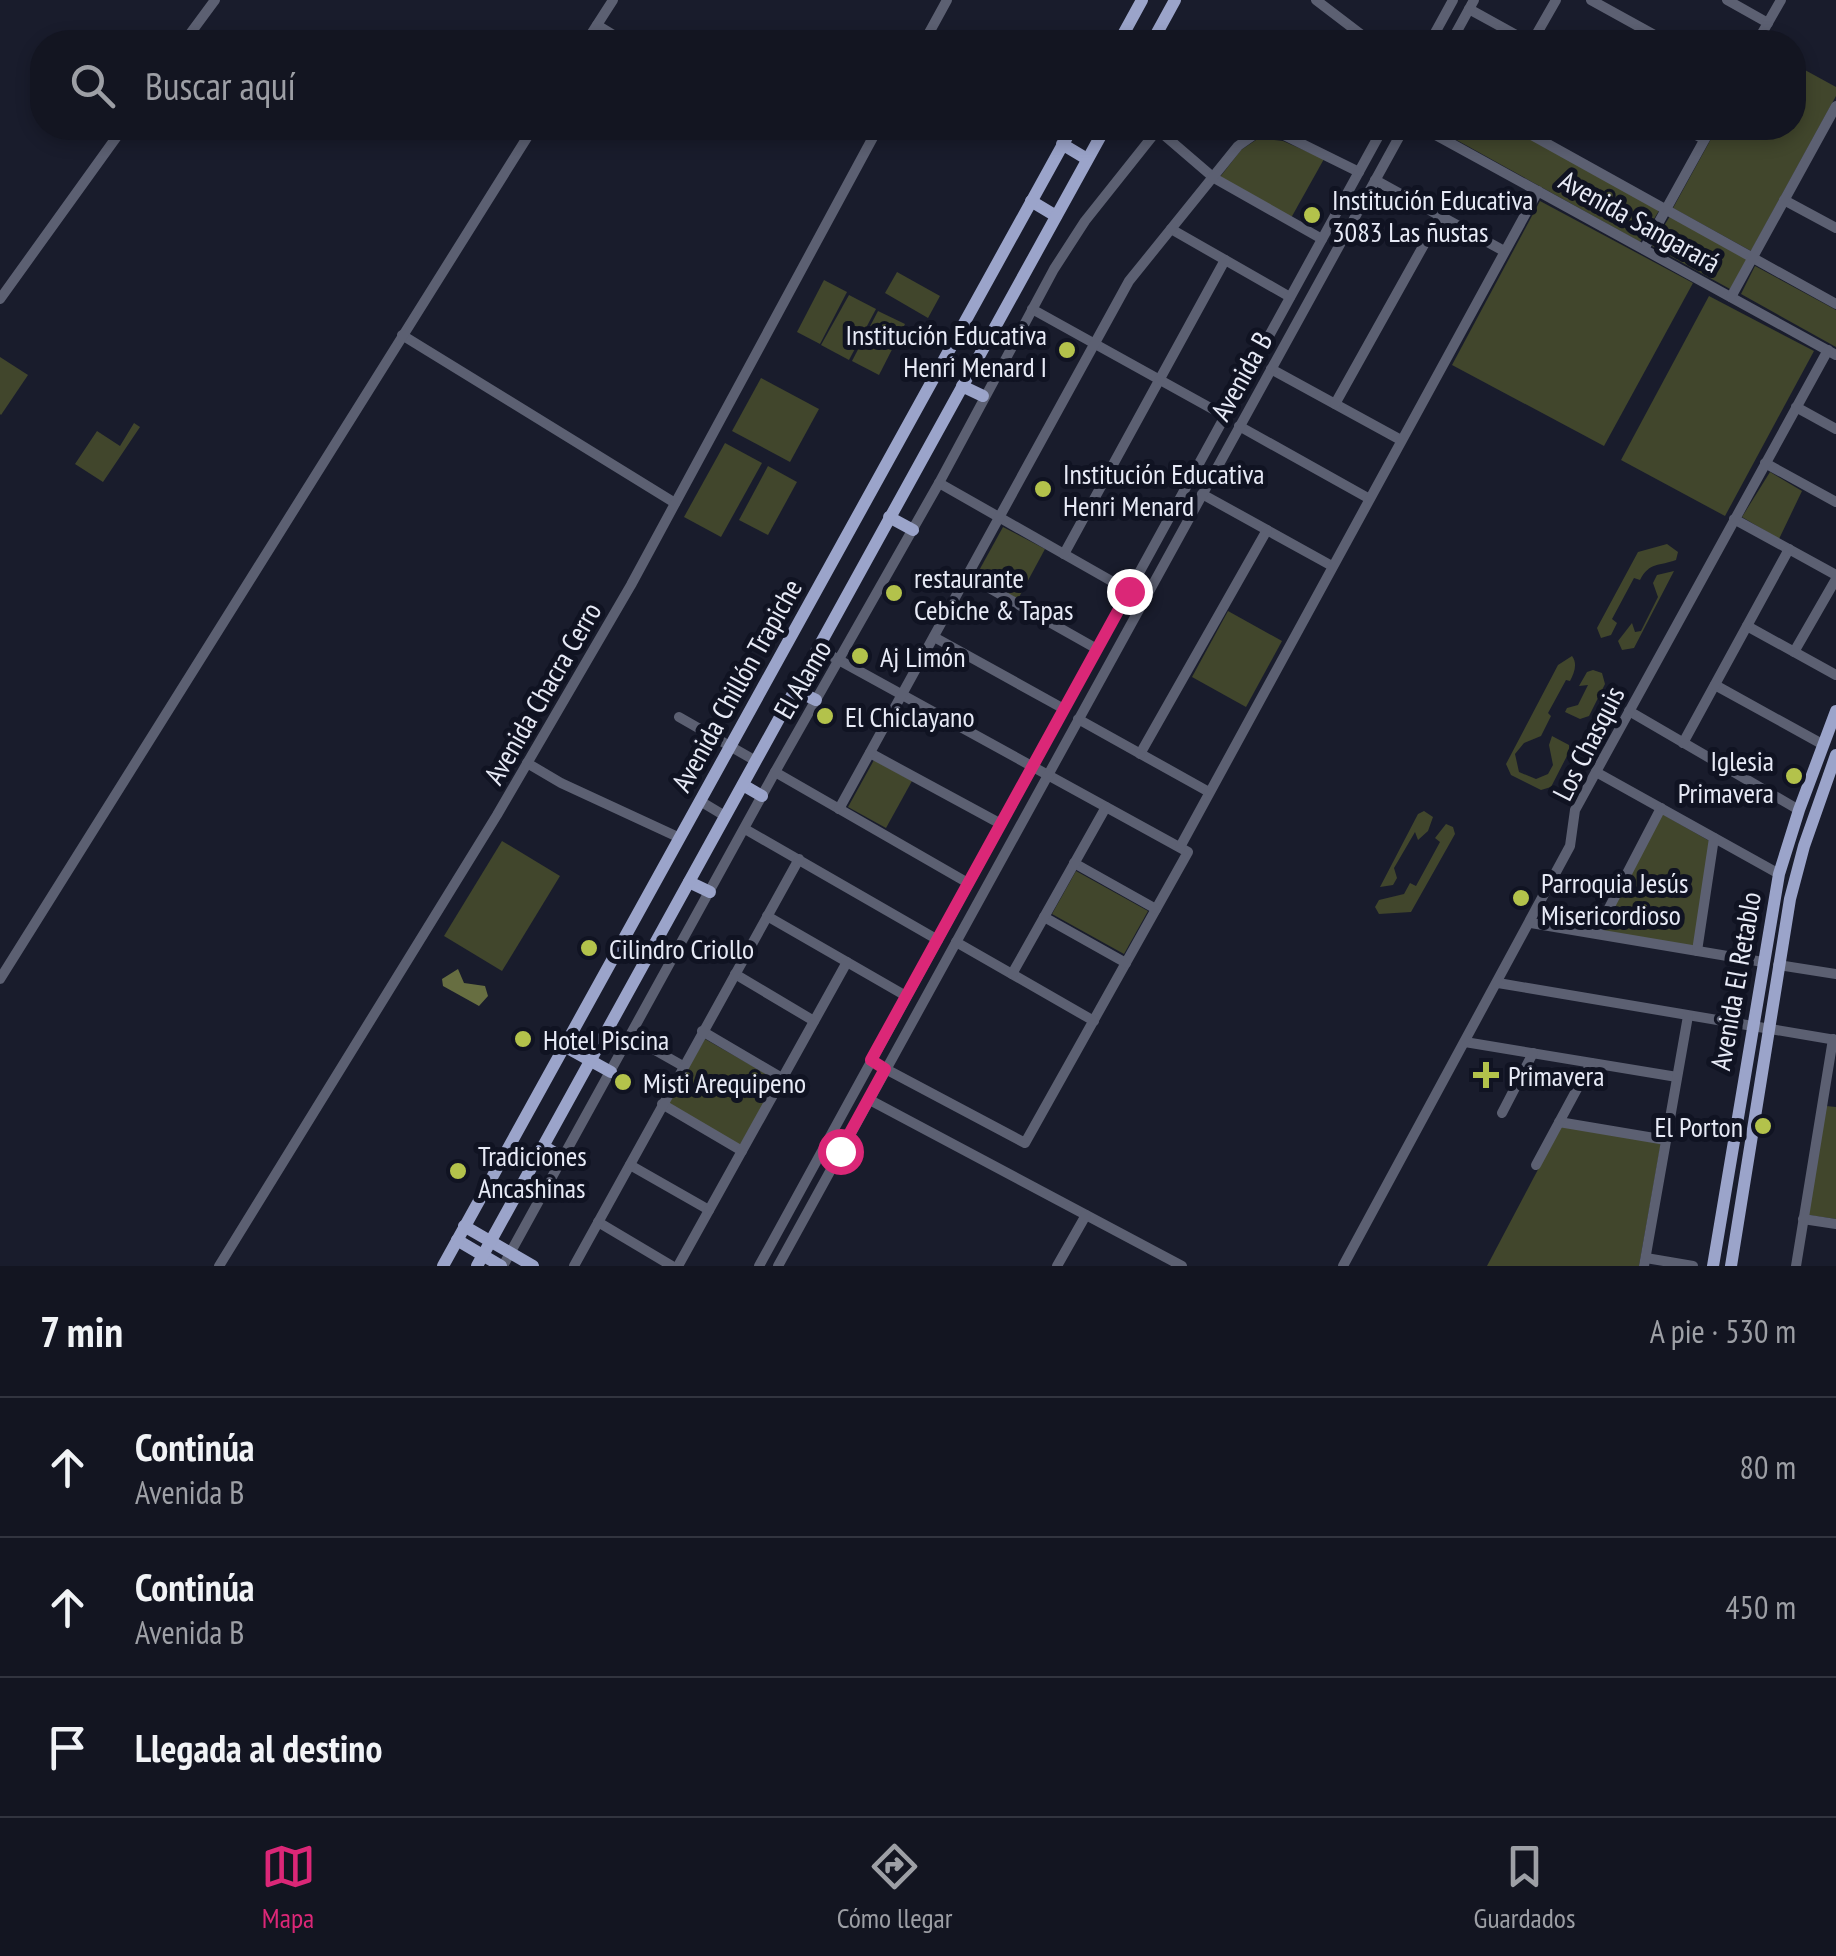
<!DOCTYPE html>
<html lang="es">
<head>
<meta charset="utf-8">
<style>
  body { margin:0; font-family:"PT Sans Narrow",sans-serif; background:#20222e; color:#f1f3f6 }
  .stop { position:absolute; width:30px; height:30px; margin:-22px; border:8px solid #db2777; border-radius:50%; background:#fff }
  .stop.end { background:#db2777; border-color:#fff; box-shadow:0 2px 10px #0008 }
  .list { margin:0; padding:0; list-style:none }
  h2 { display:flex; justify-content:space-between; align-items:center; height:130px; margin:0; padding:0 40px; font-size:42px }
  h2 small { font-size:32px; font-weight:400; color:#9d9fa5 }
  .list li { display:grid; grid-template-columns:65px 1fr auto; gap:30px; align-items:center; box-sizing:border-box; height:140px; padding:0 40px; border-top:2px solid #32343f }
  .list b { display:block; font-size:38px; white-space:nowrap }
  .list p { margin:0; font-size:32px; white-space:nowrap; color:#9d9fa5 }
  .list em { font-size:32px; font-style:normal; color:#9d9fa5 }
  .icon { flex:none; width:55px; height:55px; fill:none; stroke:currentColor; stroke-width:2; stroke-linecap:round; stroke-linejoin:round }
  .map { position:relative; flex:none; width:1836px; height:1266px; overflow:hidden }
  .search { position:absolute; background:#131521; box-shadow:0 5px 15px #0003; left:30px; right:30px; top:30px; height:110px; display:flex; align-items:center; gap:25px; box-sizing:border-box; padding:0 35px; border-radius:40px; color:#9d9fa5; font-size:38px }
  .sheet { height:550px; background:#131521 }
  nav { display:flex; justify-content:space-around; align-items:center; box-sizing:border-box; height:140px; border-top:2px solid #32343f; background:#131521; font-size:28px; color:#9d9fa5 }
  nav a { display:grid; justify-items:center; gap:5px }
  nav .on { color:#db2777 }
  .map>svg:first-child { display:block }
  .green { fill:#41462c }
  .water { fill:#676e41 }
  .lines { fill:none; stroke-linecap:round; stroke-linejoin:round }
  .minor { stroke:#5c6072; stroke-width:10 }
  .major { stroke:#9ba4ca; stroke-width:12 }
  .route { stroke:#db2777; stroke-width:12 }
  .poi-dot { fill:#b3c24b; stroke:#101322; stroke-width:4 }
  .labels { text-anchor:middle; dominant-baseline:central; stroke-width:10; stroke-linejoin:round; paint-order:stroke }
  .poi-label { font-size:28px; fill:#e7eaf6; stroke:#101322; text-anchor:start }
  .street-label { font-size:28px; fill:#e7eaf6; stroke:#101322 }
</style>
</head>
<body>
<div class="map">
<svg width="1836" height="1266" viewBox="0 0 1836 1266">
  <rect width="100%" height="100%" fill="#191c2c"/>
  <!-- green -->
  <g class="green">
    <polygon points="1794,64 1836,87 1836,96 1751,251 1673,208 1717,128 1794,128"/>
    <polygon points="1435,128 1511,128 1660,209 1640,242"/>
    <polygon points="1259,138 1283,141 1324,159 1291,218 1220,177 1241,150"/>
    <polygon points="1540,201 1693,283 1604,446 1452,365"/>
    <polygon points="1670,216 1747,259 1730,289 1652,246"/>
    <polygon points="1755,266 1836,310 1836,347 1741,294"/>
    <polygon points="897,272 940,296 928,318 885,293"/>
    <polygon points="824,280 847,292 820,344 797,332"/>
    <polygon points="849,295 876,309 849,360 821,345"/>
    <polygon points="1709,296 1814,351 1725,516 1621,460"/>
    <polygon points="878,311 905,324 879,375 852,361"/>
    <polygon points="0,357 28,375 1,415 0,414"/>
    <polygon points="761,378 819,409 790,462 732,431"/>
    <polygon points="134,423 140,427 103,482 75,464 97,431 120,446"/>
    <polygon points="725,443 762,463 721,537 684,517"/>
    <polygon points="768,466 797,482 768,535 739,520"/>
    <polygon points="1770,472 1802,491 1779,539 1742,517"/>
    <polygon points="1003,527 1045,549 1018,599 976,576"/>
    <path d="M 1667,544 L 1678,552 L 1676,560 C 1660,566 1649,562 1640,580 L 1634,578 L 1612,619 L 1617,623 L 1611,635 L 1601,638 L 1597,628 L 1638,552 Z"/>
    <polygon points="1674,571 1634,648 1622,650 1618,641 1632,623 1635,632 1641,631 1658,597 1653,583 1657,575"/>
    <polygon points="1228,611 1282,641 1246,707 1192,677"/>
    <path d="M 1572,656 C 1578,664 1574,673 1570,681 L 1566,680 L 1548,713 L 1551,716 L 1541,736 L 1524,743 L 1515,754 L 1519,772 L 1536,779 L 1548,774 L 1553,765 L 1549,745 L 1552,736 L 1569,745 L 1569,752 L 1551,787 L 1541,790 L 1511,775 L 1506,764 L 1558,665 Z"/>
    <polygon points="1593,670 1602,673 1605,684 1589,716 1580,719 1565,712 1567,708 1578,705 1588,685 1579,686 1587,672"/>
    <polygon points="874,760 912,781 886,828 848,807"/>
    <polygon points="1424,811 1433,817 1428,831 1418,840 1415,832 1394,868 1397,878 1393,885 1380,887 1418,814"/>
    <polygon points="1662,814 1713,843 1698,947 1598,931"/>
    <polygon points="1446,824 1453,827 1455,834 1411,912 1379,914 1375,907 1379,900 1404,894 1410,883 1416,886 1440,842 1435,838"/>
    <polygon points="502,841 560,876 502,971 444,936"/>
    <polygon points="1076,871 1148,911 1124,954 1052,914"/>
    <polygon points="705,1039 777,1080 740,1145 667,1103"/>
    <polygon points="1826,1106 1836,1107 1836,1219 1808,1215"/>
    <polygon points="1561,1126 1661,1143 1639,1266 1487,1266"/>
  </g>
  <!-- water -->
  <polygon class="water" points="458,969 464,983 485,986 488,996 479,1006 443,986 442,979"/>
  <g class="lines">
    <!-- minor -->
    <g class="minor">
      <polyline points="1316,0 1371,42"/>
      <polyline points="1591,0 1667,42"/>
      <polyline points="1727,0 1768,23"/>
      <polyline points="1469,9 1529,42"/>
      <polyline points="597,25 625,42"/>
      <polyline points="184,42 215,0"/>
      <polyline points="586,42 613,0"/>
      <polyline points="924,42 947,0"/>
      <polyline points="1430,42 1453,0"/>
      <polyline points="1451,42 1474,0"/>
      <polyline points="1532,42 1556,0"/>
      <polyline points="1757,42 1781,0"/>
      <polyline points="1423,128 1836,355"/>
      <polyline points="1519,128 1836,304"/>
      <polyline points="1682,128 1704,139"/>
      <polyline points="1157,129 1214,178 1322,239"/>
      <polyline points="1375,180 1504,251"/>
      <polyline points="1784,200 1836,228"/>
      <polyline points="1171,229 1290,297"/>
      <polyline points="1644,249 1711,128"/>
      <polyline points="1731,297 1836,106"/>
      <polyline points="0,299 123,128"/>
      <polyline points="1032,309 1225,416"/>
      <polyline points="402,335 675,503"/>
      <polyline points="1271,369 1399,439"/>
      <polyline points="1335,404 1440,216"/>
      <polyline points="1796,407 1836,429"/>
      <polyline points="1239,426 1368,498"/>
      <polyline points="1765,463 1836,502"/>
      <polyline points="939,483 1129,591"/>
      <polyline points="1202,494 1332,566"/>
      <polyline points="1734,519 1836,575"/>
      <polyline points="1064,554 1225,260"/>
      <polyline points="968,576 1097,649"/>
      <polyline points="1747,626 1836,675"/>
      <polyline points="934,637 1064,709"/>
      <polyline points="817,648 1188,852 1025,1143 880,1066"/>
      <polyline points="1794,652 1836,579"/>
      <polyline points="1715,685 1822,744"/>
      <polyline points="1629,711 1799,810"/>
      <polyline points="679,717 756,761"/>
      <polyline points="1078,719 1209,792"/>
      <polyline points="1683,743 1789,549"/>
      <polyline points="870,753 1001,824"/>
      <polyline points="1140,754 1267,530"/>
      <polyline points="527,763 561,783 680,838"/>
      <polyline points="775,772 968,883"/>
      <polyline points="1596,772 1779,874"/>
      <polyline points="700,801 725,816"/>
      <polyline points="839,809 1129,281 1238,146 1258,132 1284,135 1359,172"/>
      <polyline points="745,829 938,940"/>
      <polyline points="1180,847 1538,191"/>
      <polyline points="1074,863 1156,909"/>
      <polyline points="767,916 906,996"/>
      <polyline points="1044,917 1126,963"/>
      <polyline points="1531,923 1763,962"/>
      <polyline points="1596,933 1661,808"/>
      <polyline points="956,942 1094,1021"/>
      <polyline points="1697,951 1714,838"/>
      <polyline points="1778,965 1836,974"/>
      <polyline points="735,974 814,1021"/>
      <polyline points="1012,974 1106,807"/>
      <polyline points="0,979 533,128"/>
      <polyline points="1498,983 1836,1040"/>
      <polyline points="702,1031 782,1078"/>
      <polyline points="630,1036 683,1066"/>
      <polyline points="1465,1042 1677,1077"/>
      <polyline points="868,1099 1182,1266"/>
      <polyline points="662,1104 742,1151"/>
      <polyline points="1502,1113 1533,1053"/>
      <polyline points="1559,1122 1666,1140"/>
      <polyline points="630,1165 709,1210"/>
      <polyline points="1536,1165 1591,1063"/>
      <polyline points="1803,1219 1836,1224"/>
      <polyline points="598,1222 672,1266"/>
      <polyline points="1646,1258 1693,1266"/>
      <polyline points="219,1266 497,815 631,585 878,128"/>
      <polyline points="503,1266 775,772 939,483 1054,269 1085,221 1159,128"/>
      <polyline points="574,1266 799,859"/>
      <polyline points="678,1266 847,962"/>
      <polyline points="759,1266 1383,128"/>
      <polyline points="778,1266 1404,128"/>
      <polyline points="1057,1266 1086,1215"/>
      <polyline points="1343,1266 1570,846 1575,810 1828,350"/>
      <polyline points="1644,1266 1688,1016"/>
      <polyline points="1796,1266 1833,1039"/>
    </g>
    <!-- major -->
    <g class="major">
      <polyline points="1119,42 1142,0"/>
      <polyline points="1152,42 1175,0"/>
      <polyline points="1062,144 1087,159"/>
      <polyline points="1031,201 1056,216"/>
      <polyline points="962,386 983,396"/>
      <polyline points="889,517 913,530"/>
      <polyline points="795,690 816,700"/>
      <polyline points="743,785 762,796"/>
      <polyline points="689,882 710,892"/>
      <polyline points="564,1046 611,1072"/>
      <polyline points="543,1146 563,1158"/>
      <polyline points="464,1226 533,1266"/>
      <polyline points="457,1240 501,1266"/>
      <polyline points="443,1266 1072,128"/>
      <polyline points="477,1266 1105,128"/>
      <polyline points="1713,1266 1779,874 1799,810 1836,711"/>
      <polyline points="1731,1266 1790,899 1804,846 1836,755"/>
    </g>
  </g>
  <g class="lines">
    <!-- route -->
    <polyline class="route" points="840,1151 885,1069 871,1060 1129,591"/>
  </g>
  <!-- markers -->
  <g class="poi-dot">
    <circle cx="1312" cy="215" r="10"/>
    <circle cx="1067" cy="350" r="10"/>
    <circle cx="1043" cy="489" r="10"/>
    <circle cx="894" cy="593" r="10"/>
    <circle cx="860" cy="656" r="10"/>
    <circle cx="825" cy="716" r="10"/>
    <circle cx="1794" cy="776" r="10"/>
    <circle cx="1521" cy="898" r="10"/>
    <circle cx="589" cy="948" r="10"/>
    <circle cx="523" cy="1039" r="10"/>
    <path d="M1481 1060h10v10h10v10h-10v10h-10v-10h-10v-10h10z"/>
    <circle cx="623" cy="1082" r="10"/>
    <circle cx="1763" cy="1126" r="10"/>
    <circle cx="458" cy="1171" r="10"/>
  </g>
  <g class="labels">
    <!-- poi labels -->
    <g class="poi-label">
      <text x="1332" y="199">Institución Educativa<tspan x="1332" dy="32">3083 Las ñustas</tspan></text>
      <text x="1047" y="334" text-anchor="end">Institución Educativa<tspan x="1047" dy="32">Henri Menard I</tspan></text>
      <text x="1063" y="473">Institución Educativa<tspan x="1063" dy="32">Henri Menard</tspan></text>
      <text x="914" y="577">restaurante<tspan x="914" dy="32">Cebiche &amp; Tapas</tspan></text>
      <text x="880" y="656">Aj Limón</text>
      <text x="845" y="716">El Chiclayano</text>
      <text x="1774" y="760" text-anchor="end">Iglesia<tspan x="1774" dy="32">Primavera</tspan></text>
      <text x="1541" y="882">Parroquia Jesús<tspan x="1541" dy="32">Misericordioso</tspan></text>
      <text x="609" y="948">Cilindro Criollo</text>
      <text x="543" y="1039">Hotel Piscina</text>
      <text x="1508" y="1075">Primavera</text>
      <text x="643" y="1082">Misti Arequipeno</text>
      <text x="1743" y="1126" text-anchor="end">El Porton</text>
      <text x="478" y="1155">Tradiciones<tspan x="478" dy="32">Ancashinas</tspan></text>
    </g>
    <!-- street labels -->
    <g class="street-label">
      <text transform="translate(1640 221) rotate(29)">Avenida Sangarará</text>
      <text transform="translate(1241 376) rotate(-61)">Avenida B</text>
      <text transform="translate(802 679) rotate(-60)">El Alamo</text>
      <text transform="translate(736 685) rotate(-61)">Avenida Chillón Trapiche</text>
      <text transform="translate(542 693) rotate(-60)">Avenida Chacra Cerro</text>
      <text transform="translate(1588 743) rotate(-63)">Los Chasquis</text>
      <text transform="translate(1735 981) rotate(-80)">Avenida El Retablo</text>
    </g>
  </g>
</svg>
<div class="stop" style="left:840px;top:1151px"></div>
<div class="stop end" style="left:1129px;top:591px"></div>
<div class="search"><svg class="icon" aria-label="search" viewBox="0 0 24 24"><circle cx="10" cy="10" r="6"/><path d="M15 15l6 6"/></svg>Buscar aquí</div>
</div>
<section class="sheet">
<h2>7 min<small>A pie · 530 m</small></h2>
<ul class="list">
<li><svg class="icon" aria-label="ahead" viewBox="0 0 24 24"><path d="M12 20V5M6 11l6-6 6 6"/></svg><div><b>Continúa</b><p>Avenida B</p></div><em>80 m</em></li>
<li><svg class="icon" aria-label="ahead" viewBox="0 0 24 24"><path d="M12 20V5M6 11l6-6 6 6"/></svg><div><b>Continúa</b><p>Avenida B</p></div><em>450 m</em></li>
<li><svg class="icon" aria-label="arrive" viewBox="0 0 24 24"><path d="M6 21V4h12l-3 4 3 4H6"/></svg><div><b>Llegada al destino</b></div></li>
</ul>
</section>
<nav>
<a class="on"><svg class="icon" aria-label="map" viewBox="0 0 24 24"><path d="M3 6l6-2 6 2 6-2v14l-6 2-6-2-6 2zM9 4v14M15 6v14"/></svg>Mapa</a>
<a><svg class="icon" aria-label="directions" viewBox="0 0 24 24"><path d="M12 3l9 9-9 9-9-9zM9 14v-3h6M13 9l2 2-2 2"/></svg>Cómo llegar</a>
<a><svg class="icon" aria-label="saved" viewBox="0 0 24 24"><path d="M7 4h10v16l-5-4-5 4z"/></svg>Guardados</a>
</nav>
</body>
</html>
